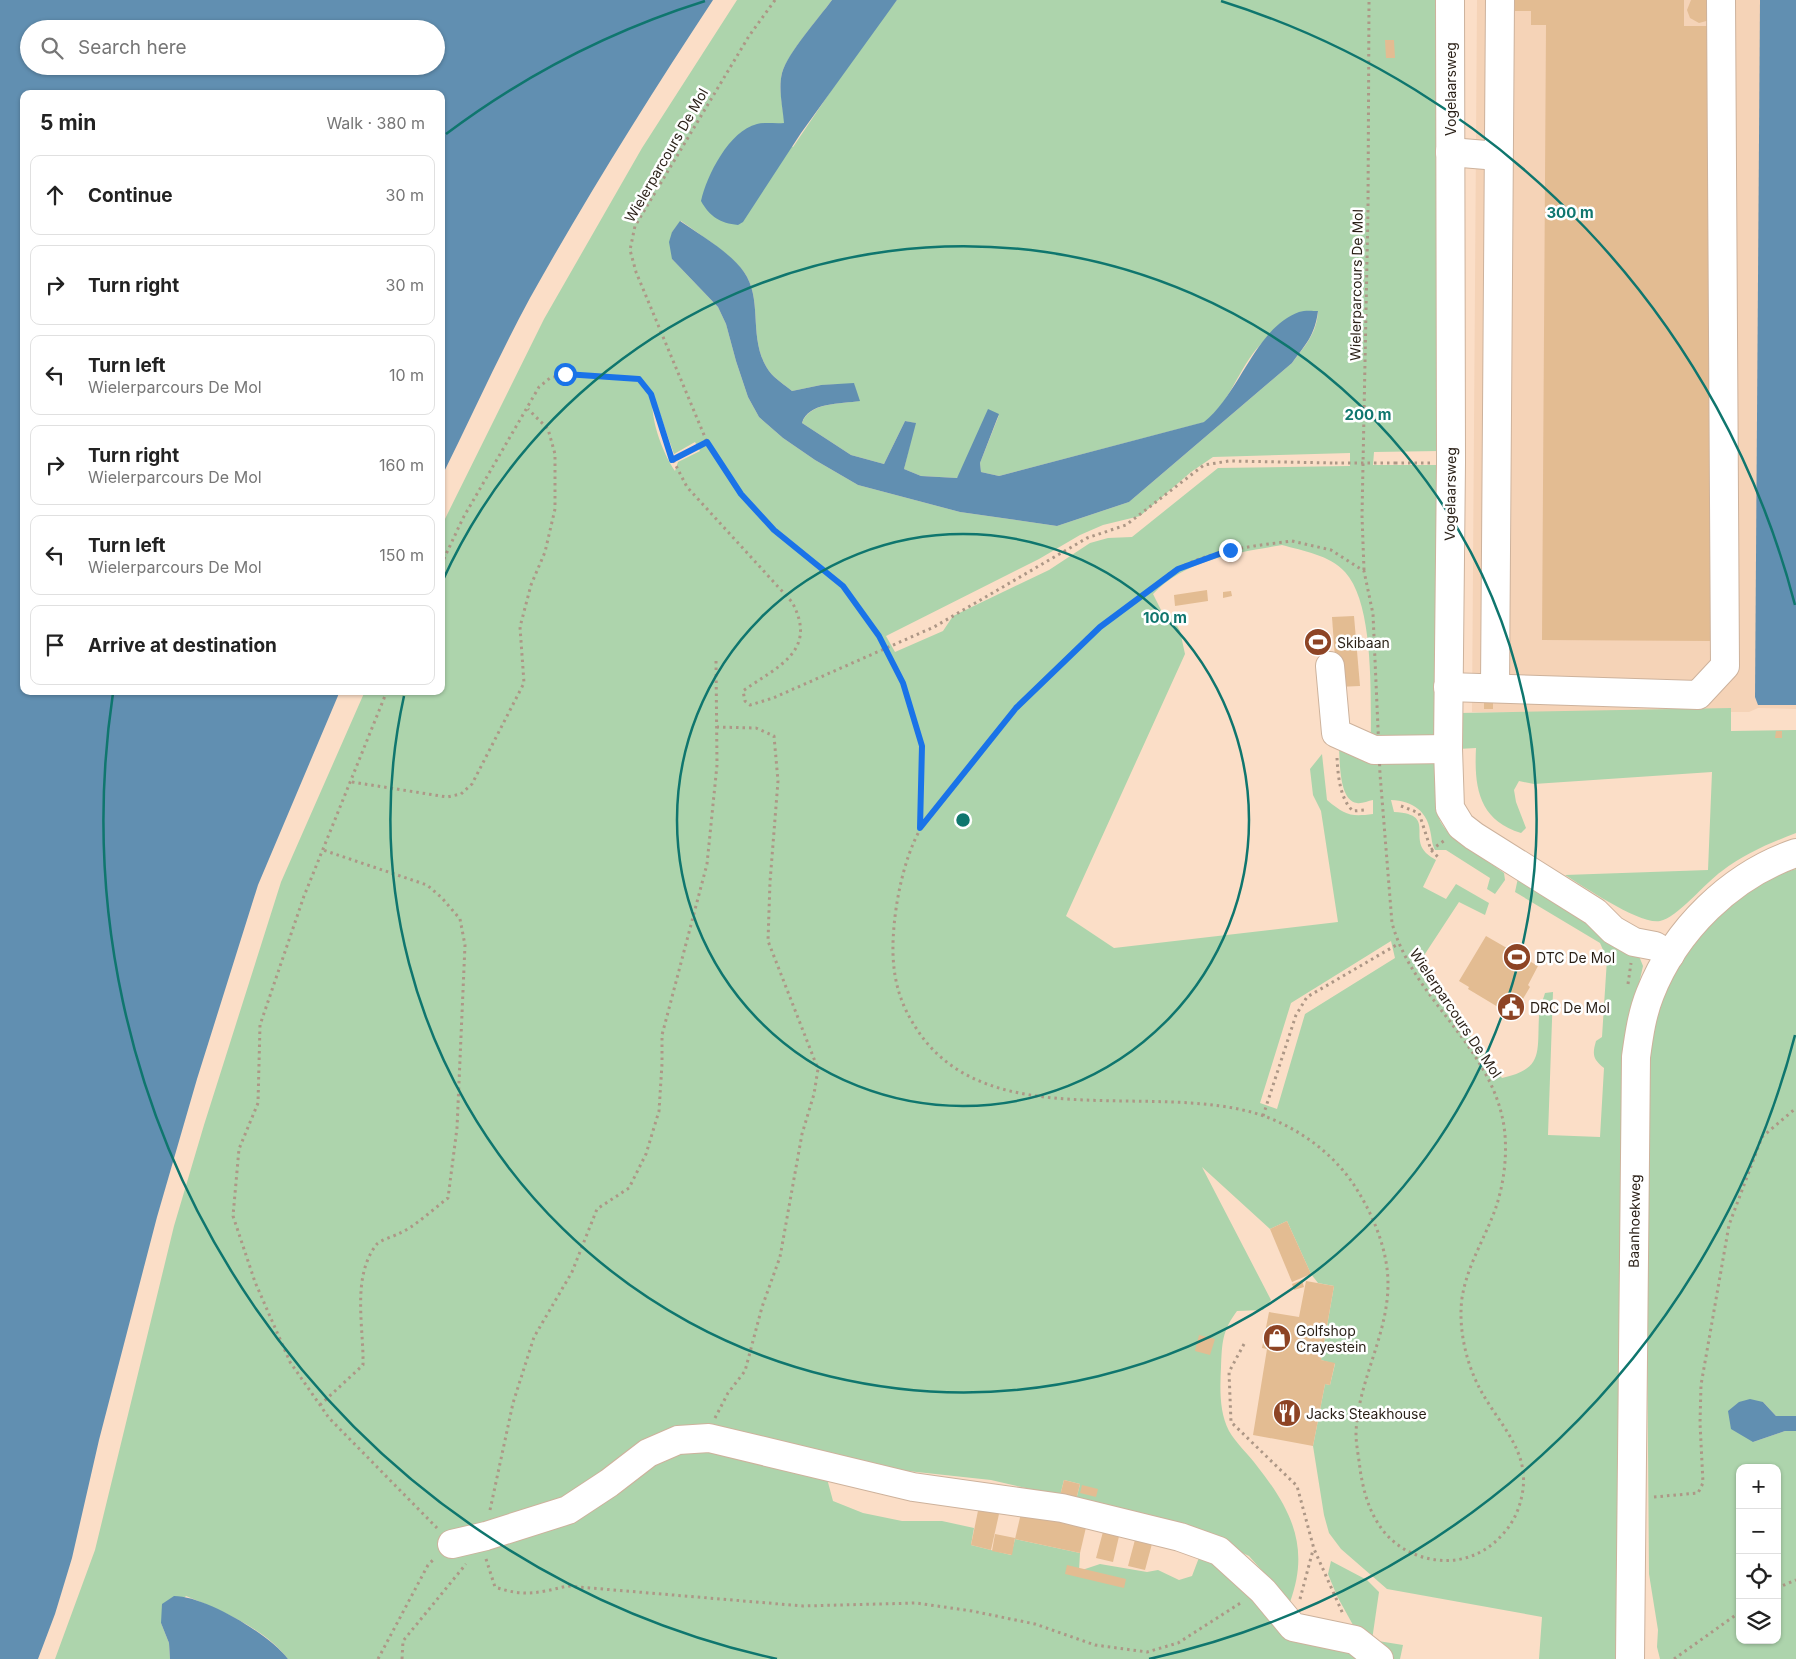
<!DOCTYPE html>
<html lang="en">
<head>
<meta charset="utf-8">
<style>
  body { margin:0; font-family:Inter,sans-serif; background:#f6f6f6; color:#222 }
  .controls { position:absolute; right:15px; bottom:15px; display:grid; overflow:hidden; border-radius:10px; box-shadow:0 1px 4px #0004 }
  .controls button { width:45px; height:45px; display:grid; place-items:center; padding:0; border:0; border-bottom:1px solid #e0e0e0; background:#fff; color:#222; font:25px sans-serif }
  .stop { position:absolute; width:15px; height:15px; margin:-11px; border:4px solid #1a73e8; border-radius:50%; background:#fff }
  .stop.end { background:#1a73e8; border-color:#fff; box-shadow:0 1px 5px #0008 }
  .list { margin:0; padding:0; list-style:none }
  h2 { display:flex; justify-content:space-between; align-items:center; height:65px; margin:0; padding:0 20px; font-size:21px }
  h2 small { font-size:16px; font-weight:400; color:#767676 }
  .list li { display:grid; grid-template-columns:32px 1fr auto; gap:15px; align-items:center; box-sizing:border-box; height:80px; margin:0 10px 10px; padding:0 10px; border:1px solid #e0e0e0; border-radius:10px }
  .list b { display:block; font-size:19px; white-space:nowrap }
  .list p { margin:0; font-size:16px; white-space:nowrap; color:#767676 }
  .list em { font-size:16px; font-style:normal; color:#767676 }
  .icon { flex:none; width:28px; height:28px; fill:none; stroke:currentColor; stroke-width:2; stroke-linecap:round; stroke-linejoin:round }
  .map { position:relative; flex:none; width:1796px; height:1659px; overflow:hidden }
  .search { position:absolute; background:#fff; box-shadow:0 1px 4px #0004; left:20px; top:20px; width:425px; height:55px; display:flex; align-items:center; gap:12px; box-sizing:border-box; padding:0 18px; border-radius:28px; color:#767676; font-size:19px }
  .panel { position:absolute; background:#fff; box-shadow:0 1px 4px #0004; left:20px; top:90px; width:425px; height:605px; border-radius:10px }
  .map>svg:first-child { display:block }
  .built { fill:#f5d3b7 }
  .green { fill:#add4ac; fill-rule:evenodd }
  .water { fill:#618fb1; fill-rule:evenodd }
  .building { fill:#e3bc92 }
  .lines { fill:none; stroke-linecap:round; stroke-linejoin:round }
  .minor-casing { stroke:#cdb29c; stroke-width:30 }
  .path { stroke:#ad9786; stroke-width:3; stroke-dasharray:2.5 4; stroke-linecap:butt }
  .minor { stroke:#fff; stroke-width:28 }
  .path-bridge { stroke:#ad9786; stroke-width:3; stroke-dasharray:2.5 4; stroke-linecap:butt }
  .route { stroke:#1a73e8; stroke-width:6 }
  .ring { fill:none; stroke:#0f766e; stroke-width:2.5 }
  .labels { text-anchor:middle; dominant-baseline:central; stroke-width:5; stroke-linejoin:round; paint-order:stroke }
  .street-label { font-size:14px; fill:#291f16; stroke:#fff }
  .poi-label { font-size:14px; fill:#291f16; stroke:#fff; text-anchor:start }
  .centre { fill:#0f766e; stroke:#fff; stroke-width:2.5 }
  .ring-label { font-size:15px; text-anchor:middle; font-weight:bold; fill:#0f766e; stroke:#fff; stroke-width:5; stroke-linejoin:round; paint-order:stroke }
</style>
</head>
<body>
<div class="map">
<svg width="1796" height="1659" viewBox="0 0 1796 1659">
  <rect width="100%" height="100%" fill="#fbdec7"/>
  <!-- built -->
  <polygon class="built" points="1477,0 1796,0 1796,709 1758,708 1749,712 1472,712"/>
  <!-- green -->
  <g class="green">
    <path d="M 737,0 L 832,0 C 819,18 788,53 782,73 C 778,89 783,108 785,124 L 757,124 L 793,147 L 866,39 L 897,0 L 1442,0 L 1439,451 L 1374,452 L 1373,465 L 1438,465 L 1436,734 L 1432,739 L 1395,741 L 1388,735 L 1390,750 L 1437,760 C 1437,779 1434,799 1439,818 C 1445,838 1488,860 1504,873 L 1505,880 L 1495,894 L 1487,889 L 1490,878 L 1446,850 L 1435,850 C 1432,844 1432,841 1431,835 C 1428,811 1413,801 1391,800 L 1394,812 C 1436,814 1409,836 1426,853 C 1429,856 1433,858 1436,860 L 1423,887 L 1446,899 L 1456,884 L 1489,903 L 1485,915 L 1459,902 L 1421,960 L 1438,994 L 1502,1078 C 1544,1069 1537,1052 1539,1016 C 1539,1008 1543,1000 1545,993 L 1553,992 L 1548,1135 L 1600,1137 L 1604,1068 C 1593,1059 1592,1055 1596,1041 L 1602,1037 L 1607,959 L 1600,943 L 1515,892 L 1518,878 L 1639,956 L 1643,966 L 1622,1059 L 1619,1659 L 1539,1659 L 1542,1617 L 1387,1589 L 1341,1549 L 1329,1533 L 1324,1515 L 1313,1446 L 1325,1384 L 1330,1385 L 1335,1364 L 1321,1360 L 1334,1286 L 1318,1283 L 1311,1274 L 1287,1221 L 1270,1229 L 1202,1167 L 1271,1300 L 1263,1310 L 1237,1311 C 1222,1331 1222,1343 1221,1367 C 1220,1388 1219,1412 1229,1431 C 1236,1443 1249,1455 1257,1466 C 1292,1510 1310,1548 1290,1602 L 1249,1556 L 1219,1542 L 1076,1500 L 1080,1484 L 1064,1480 L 1060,1496 L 991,1480 L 889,1469 L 826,1475 L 833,1501 L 863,1513 L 902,1521 L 942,1521 L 974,1528 L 971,1545 L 1011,1555 L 1015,1539 L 1080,1553 L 1079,1571 L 1100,1564 L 1147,1572 L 1158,1570 L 1179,1580 L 1192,1576 L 1200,1555 L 1370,1659 L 288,1659 C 264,1628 220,1610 186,1596 L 161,1623 L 169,1643 L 170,1659 L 55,1659 L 95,1550 L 174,1226 L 204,1125 L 281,882 L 365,691 L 441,691 L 441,527 L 544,319 L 642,148 ZM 681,221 C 700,235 730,253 744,272 C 764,301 747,339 769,371 C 775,379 785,385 792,391 L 821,385 L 854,384 L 859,401 C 841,404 809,402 802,423 L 851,455 L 884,464 L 905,421 L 915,423 L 904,469 L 921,476 L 957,478 L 999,415 L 980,463 L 981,472 L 999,476 L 1205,422 C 1232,400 1238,368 1261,344 C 1272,333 1303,319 1318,311 C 1317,333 1305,346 1292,363 L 1129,502 L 1057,526 L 960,512 L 858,485 L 815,460 L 783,438 L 759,417 L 748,397 L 736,361 L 726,324 L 718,307 L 672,259 L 672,232 ZM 653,394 L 674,454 L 695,442 L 700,451 L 678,462 L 675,471 C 662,452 649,416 653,394 ZM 1350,453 L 1350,466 L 1218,468 L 1132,537 L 1108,538 L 1090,543 L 1049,570 L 953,616 L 943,631 L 895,652 L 886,636 L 1039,559 L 1080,535 L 1103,525 L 1140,516 L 1191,472 L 1213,457 ZM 1282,545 C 1303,551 1330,555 1345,572 C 1376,606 1370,705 1371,752 L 1339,748 C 1340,762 1339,801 1357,803 C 1361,804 1368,801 1373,800 L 1373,814 C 1350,817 1345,815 1327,800 L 1322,754 L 1310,769 L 1313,795 L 1321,811 L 1338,922 L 1114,948 L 1066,916 L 1185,654 L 1180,631 L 1170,613 L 1161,610 L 1153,594 C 1186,559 1236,553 1282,545 ZM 1391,941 L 1395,958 L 1305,1014 L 1277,1109 L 1260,1103 L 1291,1003 Z"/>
    <path d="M 1731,708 L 1731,731 L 1796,730 L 1796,833 C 1770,843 1744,854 1722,871 C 1706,882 1677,918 1660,921 C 1640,925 1583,886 1565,875 L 1708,870 L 1712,772 L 1534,784 L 1519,781 L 1514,790 L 1516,802 L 1526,828 L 1521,833 C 1479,820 1474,788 1476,748 L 1458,749 L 1459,713 Z"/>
    <path d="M 1796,869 L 1796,1416 L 1776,1416 L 1763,1402 L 1753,1442 L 1785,1431 L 1796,1431 L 1796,1659 L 1660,1659 L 1657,1647 L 1658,1630 L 1649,1574 C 1648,1447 1647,1321 1646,1194 C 1646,1158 1647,1122 1648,1086 C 1649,1061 1648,1033 1657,1010 C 1681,948 1731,887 1796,869 ZM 1740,1468 L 1777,1468 L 1777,1640 L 1740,1640 Z"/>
    <polygon points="1331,1561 1367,1580 1379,1592 1372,1640 1403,1645 1400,1659 1388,1659 1358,1634 1337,1596 1328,1574"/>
  </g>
  <!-- water -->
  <g class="water">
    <path d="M 0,0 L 713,0 C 649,97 587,196 530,298 C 498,357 471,418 441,478 L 441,94 L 24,94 L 24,691 L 340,691 L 258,885 L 197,1079 L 157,1217 L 99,1440 L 72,1558 L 55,1614 L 38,1659 L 0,1659 ZM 29,29 L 436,29 L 436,66 L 29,66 Z"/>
    <path d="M 832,0 L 897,0 L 801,133 L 743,222 L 738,225 C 720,223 710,217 701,201 C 707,175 729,131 757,124 C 765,122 776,124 784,123 C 783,108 778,89 782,73 C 788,52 819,18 832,0 Z"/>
    <polygon points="1760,0 1796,0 1796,705 1758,705 1755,697"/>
    <path d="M 680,221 C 700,235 730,252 744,272 C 764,301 747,339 769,371 C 775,379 785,385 792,391 L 821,385 L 854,383 L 860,401 C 841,404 808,402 802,423 L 851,455 L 884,464 L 905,421 L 916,423 L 904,469 L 921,476 L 957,478 L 988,409 L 999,414 L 980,463 L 981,472 L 999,476 L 1204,422 C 1240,394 1255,328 1299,312 C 1305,310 1313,311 1318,311 C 1315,335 1306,344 1292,363 L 1129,502 L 1057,526 L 960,512 L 858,485 L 815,460 L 783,438 L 759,417 L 748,397 L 736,361 L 726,324 L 718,307 L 672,259 L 669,242 L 672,232 Z"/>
    <polygon points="1750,1399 1763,1402 1776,1416 1796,1416 1796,1431 1785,1431 1753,1442 1731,1429 1728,1411 1739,1402"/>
    <path d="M 174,1596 C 205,1596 269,1634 288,1659 L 170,1659 L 169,1643 L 161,1623 L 162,1604 Z"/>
  </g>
  <!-- building -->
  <g class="building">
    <polygon points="1515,0 1684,0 1684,26 1715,26 1711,641 1542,640 1546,25 1531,25 1531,11 1515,11"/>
    <polygon points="1691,0 1710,0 1710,20 1699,23 1690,18 1687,10"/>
    <polygon points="1385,40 1394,40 1395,58 1386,58"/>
    <polygon points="1207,590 1208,601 1175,606 1174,595"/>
    <polygon points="1231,591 1232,596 1223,598 1223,592"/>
    <polygon points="1354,616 1360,686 1337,687 1332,617"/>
    <rect x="1484" y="702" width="9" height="7"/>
    <polygon points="1776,731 1782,731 1782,738 1775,738"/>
    <polygon points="1486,936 1538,966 1528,985 1530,987 1513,1016 1468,989 1469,987 1459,981"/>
    <polygon points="1287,1221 1311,1274 1292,1282 1270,1229"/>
    <polygon points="1302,1280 1304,1287 1294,1290 1292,1284"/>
    <polygon points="1306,1281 1334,1286 1321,1360 1335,1363 1330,1385 1325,1384 1313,1446 1253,1435 1267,1349 1262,1348 1269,1312 1299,1317"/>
    <polygon points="1199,1335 1215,1339 1210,1355 1195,1351"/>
    <polygon points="1064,1480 1080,1484 1076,1500 1060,1496"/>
    <polygon points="1082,1485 1098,1489 1096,1497 1080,1493"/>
    <polygon points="980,1501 1001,1505 991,1550 971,1545"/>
    <polygon points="1022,1509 1087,1523 1080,1553 1015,1539"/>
    <polygon points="1104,1528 1120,1532 1113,1562 1096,1558"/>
    <polygon points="995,1534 1015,1538 1012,1555 992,1551"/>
    <polygon points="1136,1536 1153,1540 1145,1570 1128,1566"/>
    <polygon points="1067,1565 1126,1579 1124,1588 1065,1574"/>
  </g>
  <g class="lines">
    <defs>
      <g id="minor">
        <polyline points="1450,0 1451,462 1448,749 1450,808 1461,826 1474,836 1595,912 1613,930 1634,942 1655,946 1670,955"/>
        <polyline points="1450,152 1498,156"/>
        <polyline points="1330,666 1336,733 1374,750 1448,749"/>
        <polyline points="1448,687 1698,695 1725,666 1721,0"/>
        <polyline points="1495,688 1500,0"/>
        <polyline points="452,1544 486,1536 568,1510 609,1483 648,1453 678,1440 709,1438 913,1487 1062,1508 1180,1537 1219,1551 1263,1591 1293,1627 1355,1640 1379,1659"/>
        <path d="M 1630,1659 L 1636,1057 C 1639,1035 1642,1014 1650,994 C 1675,930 1731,875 1796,853"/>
      </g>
    </defs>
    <!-- minor casing -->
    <use href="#minor" class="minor-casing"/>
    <!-- path -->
    <g class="path">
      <polyline points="775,0 749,36 635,226 630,250 636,272 707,442 741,494 774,530 843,586 879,636"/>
      <polyline points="673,460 707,442"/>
      <polyline points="1395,463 1430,463"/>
      <path d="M 1292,541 L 1331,550 L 1364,571 L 1373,614 L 1380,774 L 1392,923 C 1412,996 1485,1042 1502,1116 C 1509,1145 1505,1182 1495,1210 C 1484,1240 1467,1266 1462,1298 C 1458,1328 1466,1363 1480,1389 C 1499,1425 1531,1451 1522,1495 C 1519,1511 1512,1525 1501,1536 C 1485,1554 1461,1563 1437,1560 C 1413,1557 1392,1545 1379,1525 C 1368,1508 1363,1489 1360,1469 C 1359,1458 1356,1445 1356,1434 C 1357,1383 1388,1336 1388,1284 C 1388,1250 1373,1214 1354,1185 C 1333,1153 1297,1127 1261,1115 C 1155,1080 989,1137 918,1031 C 901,1006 894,983 893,954 C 892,917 902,860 921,828 C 930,811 946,796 958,782 C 985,747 1011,713 1042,683 C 1061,664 1080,643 1101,625 C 1117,613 1133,602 1149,590 C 1158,583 1167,574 1177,569 C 1212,550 1253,546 1292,541 Z"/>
      <path d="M 441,565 L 463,518 L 539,387 L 550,378 L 565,374 L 639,379 L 651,394 L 673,460 L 687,487 L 792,602 C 819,652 776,667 743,691 L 745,701 L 750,705 L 773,698 L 934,627 L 1087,538 L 1126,525 L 1204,465 L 1229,461 L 1335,463"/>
      <polyline points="1364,570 1362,516 1368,209 1369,0"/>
      <polyline points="891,658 903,683 922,747 920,827"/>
      <polyline points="387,691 304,896 260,1025 258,1103 239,1149 233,1216 255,1282 290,1362 329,1418 437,1528"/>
      <path d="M 1337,758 C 1338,776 1340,799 1353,811 L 1365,810"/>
      <polyline points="352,782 447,797 461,794 472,784 524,683 520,627 531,585 545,552 555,509 555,454 548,429 528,409"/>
      <polyline points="1401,806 1419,813 1431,850 1438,857"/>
      <polyline points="1431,850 1445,840"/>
      <polyline points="1628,984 1631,963"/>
      <polyline points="1263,1116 1296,1015 1307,997 1398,944"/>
      <polyline points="1244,1344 1229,1372 1231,1422 1297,1486 1314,1549 1343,1614"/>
      <path d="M 320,1405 L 363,1365 C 364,1328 351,1276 377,1244 C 381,1240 392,1237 398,1234 C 416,1226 432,1210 448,1198 L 457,1128 L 465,945 L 460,919 L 442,898 L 427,885 L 323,850"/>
      <polyline points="715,1418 728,1393 745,1371 762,1307 780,1257 802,1134 814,1094 818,1069 768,941 770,882 778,781 774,736 756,728 717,727"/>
      <polyline points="1654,1497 1698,1493 1703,1483 1700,1423 1701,1385 1729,1225 1762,1137 1796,1108"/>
      <polyline points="490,1510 513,1403 534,1337 572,1272 597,1209 629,1188 646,1154 659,1111 662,1064 662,1035 707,864 717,765 716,659"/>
      <path d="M 486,1559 L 495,1587 C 524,1597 538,1593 567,1586 L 803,1606 L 916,1603 L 972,1611 L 1035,1624 L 1095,1645 L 1147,1652 L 1178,1643 L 1242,1602"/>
      <polyline points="1777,1588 1796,1580"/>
      <polyline points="1300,1599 1313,1550"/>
      <polyline points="378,1659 428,1565 435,1558"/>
      <polyline points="402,1659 403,1641 466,1564"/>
      <polyline points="1674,1659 1740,1612"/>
    </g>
    <!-- minor -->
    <use href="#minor" class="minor"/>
    <!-- path-bridge -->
    <g class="path-bridge">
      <polyline points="1335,463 1395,463"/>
      <polyline points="879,636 891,658"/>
    </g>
  </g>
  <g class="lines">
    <!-- route -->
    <polyline class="route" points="565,374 639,379 651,394 672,460 707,442 741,494 774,530 843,586 879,636 903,683 922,746 920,828 1016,708 1100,627 1178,569 1230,550"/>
  </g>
  <!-- distance rings -->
  <g class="ring">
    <circle cx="963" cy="820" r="286"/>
    <path d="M442 582A573 573 0 1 1 404 696"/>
    <path d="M1795 1035A859 859 0 0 1 1149 1659M777 1659A859 859 0 0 1 113 693M446 134A859 859 0 0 1 705 1M1221 1A859 859 0 0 1 1795 605"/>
  </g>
  <!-- icons -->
  <defs>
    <symbol id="stadium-disc" viewBox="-11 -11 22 22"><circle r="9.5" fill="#8d4425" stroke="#fff"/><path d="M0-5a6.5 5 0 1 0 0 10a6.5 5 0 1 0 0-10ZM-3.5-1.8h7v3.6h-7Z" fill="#fff"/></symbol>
    <symbol id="civic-disc" viewBox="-11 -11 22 22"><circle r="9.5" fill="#8d4425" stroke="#fff"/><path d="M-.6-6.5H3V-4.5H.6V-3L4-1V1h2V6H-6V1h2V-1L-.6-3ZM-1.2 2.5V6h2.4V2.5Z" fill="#fff"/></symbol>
    <symbol id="shop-disc" viewBox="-11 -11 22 22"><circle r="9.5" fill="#8d4425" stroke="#fff"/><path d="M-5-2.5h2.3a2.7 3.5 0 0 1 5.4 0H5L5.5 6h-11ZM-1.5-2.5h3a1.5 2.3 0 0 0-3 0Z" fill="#fff"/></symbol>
    <symbol id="restaurant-disc" viewBox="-11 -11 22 22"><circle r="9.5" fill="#8d4425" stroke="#fff"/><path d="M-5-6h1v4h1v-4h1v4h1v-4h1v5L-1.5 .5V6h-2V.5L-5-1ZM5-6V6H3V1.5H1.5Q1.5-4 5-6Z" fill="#fff"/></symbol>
  </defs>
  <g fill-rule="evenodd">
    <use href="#stadium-disc" x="1302" y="626" width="32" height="32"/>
    <use href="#stadium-disc" x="1501" y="941" width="32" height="32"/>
    <use href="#civic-disc" x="1495" y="991" width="32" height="32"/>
    <use href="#shop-disc" x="1261" y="1322" width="32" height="32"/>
    <use href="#restaurant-disc" x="1271" y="1397" width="32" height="32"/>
  </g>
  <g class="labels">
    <!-- street labels -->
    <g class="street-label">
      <text transform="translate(1450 89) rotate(-90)">Vogelaarsweg</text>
      <text transform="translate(666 155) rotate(-60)">Wielerparcours De Mol</text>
      <text transform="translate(1356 285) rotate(-89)">Wielerparcours De Mol</text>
      <text transform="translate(1450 494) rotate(-89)">Vogelaarsweg</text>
      <text transform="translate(1456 1013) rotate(56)">Wielerparcours De Mol</text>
      <text transform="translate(1634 1221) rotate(-89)">Baanhoekweg</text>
    </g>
    <!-- poi labels -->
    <g class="poi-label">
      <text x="1337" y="642">Skibaan</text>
      <text x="1536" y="957">DTC De Mol</text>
      <text x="1530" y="1007">DRC De Mol</text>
      <text x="1296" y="1330">Golfshop<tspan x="1296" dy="16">Crayestein</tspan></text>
      <text x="1306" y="1413">Jacks Steakhouse</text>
    </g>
  </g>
  <circle cx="963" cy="820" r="8" class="centre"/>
  <g class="ring-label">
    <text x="1570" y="218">300 m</text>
    <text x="1368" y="420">200 m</text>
    <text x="1165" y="623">100 m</text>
  </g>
</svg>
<div class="controls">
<button>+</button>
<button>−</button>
<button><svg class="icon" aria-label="locate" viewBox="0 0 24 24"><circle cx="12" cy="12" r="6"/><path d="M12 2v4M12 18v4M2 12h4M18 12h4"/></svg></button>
<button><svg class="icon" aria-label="layers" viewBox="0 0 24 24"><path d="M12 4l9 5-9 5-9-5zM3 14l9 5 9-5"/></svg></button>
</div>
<div class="stop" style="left:565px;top:374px"></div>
<div class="stop end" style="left:1230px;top:550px"></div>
<div class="search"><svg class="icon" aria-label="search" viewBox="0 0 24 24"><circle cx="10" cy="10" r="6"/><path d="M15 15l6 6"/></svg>Search here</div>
<section class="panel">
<h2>5 min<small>Walk · 380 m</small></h2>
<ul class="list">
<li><svg class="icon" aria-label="ahead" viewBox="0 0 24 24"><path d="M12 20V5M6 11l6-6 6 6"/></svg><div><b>Continue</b></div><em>30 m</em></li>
<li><svg class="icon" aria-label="right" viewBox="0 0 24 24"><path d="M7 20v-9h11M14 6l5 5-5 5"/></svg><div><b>Turn right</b></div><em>30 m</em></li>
<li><svg class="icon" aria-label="left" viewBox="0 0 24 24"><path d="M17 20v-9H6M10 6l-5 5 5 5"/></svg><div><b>Turn left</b><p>Wielerparcours De Mol</p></div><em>10 m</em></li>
<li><svg class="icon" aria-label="right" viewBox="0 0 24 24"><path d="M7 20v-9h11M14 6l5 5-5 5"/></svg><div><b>Turn right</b><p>Wielerparcours De Mol</p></div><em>160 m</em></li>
<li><svg class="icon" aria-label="left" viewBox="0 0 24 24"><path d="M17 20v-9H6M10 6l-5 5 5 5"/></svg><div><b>Turn left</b><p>Wielerparcours De Mol</p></div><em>150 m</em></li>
<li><svg class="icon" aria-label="arrive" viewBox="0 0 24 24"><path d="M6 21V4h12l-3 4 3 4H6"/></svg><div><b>Arrive at destination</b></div></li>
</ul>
</section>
</div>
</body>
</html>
